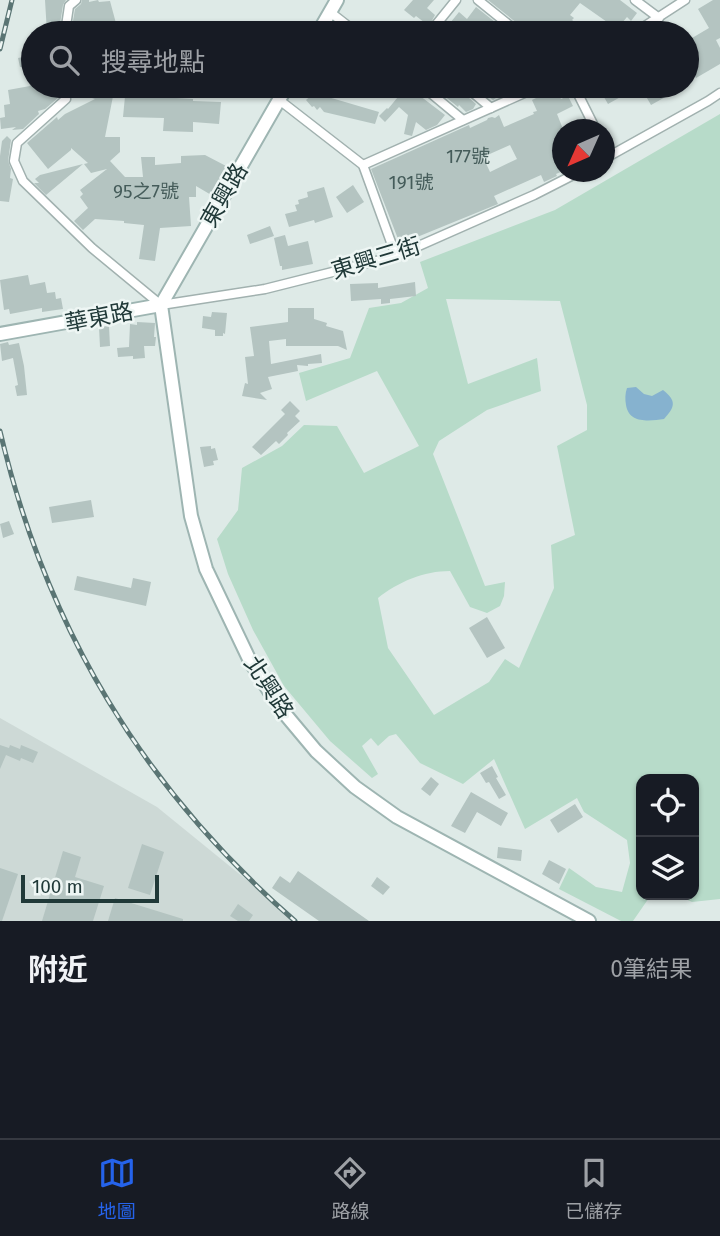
<!DOCTYPE html>
<html lang="zh-TW">
<head>
<meta charset="utf-8">
<style>
  body { margin:0; font-family:"Fira Sans","Noto Sans TC",sans-serif; background:#242831; color:#f1f3f6 }
  .controls { position:absolute; right:21px; bottom:21px; display:grid; overflow:hidden; border-radius:14px; box-shadow:0 2px 5px #0004 }
  .controls button { width:63px; height:63px; display:grid; place-items:center; padding:0; border:0; border-bottom:2px solid #363941; background:#171b24; color:#f1f3f6; font:35px sans-serif }
  .compass { position:absolute; left:552px; top:119px; width:63px; height:63px; border-radius:50%; background:#171b24; box-shadow:0 2px 5px #0004; rotate:225deg }
  .scale { position:absolute; left:21px; bottom:18px; width:138px; box-sizing:border-box; padding-left:7px; border:4px solid #203938; border-top:0; font-size:19px; line-height:24px; white-space:nowrap; color:#203938; -webkit-text-stroke:5px #eef6f4; paint-order:stroke }
  .list { margin:0; padding:0; list-style:none }
  h2 { display:flex; justify-content:space-between; align-items:center; height:91px; margin:0; padding:0 28px; font-size:30px }
  h2 small { font-size:23px; font-weight:400; color:#9ea1a6 }
  .icon { flex:none; width:38px; height:38px; fill:none; stroke:currentColor; stroke-width:2; stroke-linecap:round; stroke-linejoin:round }
  .map { position:relative; flex:none; width:720px; height:921px; overflow:hidden }
  .search { position:absolute; background:#171b24; box-shadow:0 2px 5px #0004; left:21px; right:21px; top:21px; height:77px; display:flex; align-items:center; gap:18px; box-sizing:border-box; padding:0 24px; border-radius:38px; color:#9ea1a6; font-size:26px }
  .sheet { height:217px; background:#171b24 }
  nav { display:flex; justify-content:space-around; align-items:center; box-sizing:border-box; height:98px; border-top:2px solid #363941; background:#171b24; font-size:19px; color:#9ea1a6 }
  nav a { display:grid; justify-items:center; gap:4px }
  nav .on { color:#2563eb }
  .map>svg:first-child { display:block }
  .built { fill:#cdd9d6 }
  .green { fill:#b7dbc9; fill-rule:evenodd }
  .water { fill:#86b2cf }
  .building { fill:#b4c4c1; fill-rule:evenodd }
  .lines { fill:none; stroke-linecap:round; stroke-linejoin:round }
  .street-casing { stroke:#a1b1af; stroke-width:11 }
  .secondary-casing { stroke:#9eb5b2; stroke-width:16 }
  .street { stroke:#fff; stroke-width:8 }
  .secondary { stroke:#fff; stroke-width:12 }
  .rail-casing { stroke:#5a7574; stroke-width:5 }
  .rail { stroke:#eef6f4; stroke-width:2.5; stroke-dasharray:8; stroke-linecap:butt }
  .labels { text-anchor:middle; dominant-baseline:central; stroke-width:5; stroke-linejoin:round; paint-order:stroke }
  .number-label { font-size:19px; fill:#455c5a }
  .street-label { font-size:23px; fill:#203938; stroke:#eef6f4 }
</style>
</head>
<body>
<div class="map">
<svg width="720" height="921" viewBox="0 0 720 921">
  <rect width="100%" height="100%" fill="#deeae7"/>
  <!-- built -->
  <polygon class="built" points="0,718 157,807 297,921 0,921"/>
  <!-- green -->
  <path class="green" d="M 720,114 L 720,899 L 692,902 L 677,895 L 694,895 L 694,779 L 641,779 L 641,895 L 651,895 L 633,921 L 621,921 L 559,889 L 569,868 L 596,887 L 622,892 L 630,863 L 627,840 L 584,812 L 577,798 L 525,829 L 494,759 L 463,784 L 420,763 L 396,734 L 389,736 L 378,746 L 371,738 L 362,746 L 378,774 L 372,778 L 330,741 L 284,686 L 253,630 L 228,574 L 217,539 L 238,510 L 242,468 L 282,446 L 304,425 L 337,426 L 364,473 L 419,446 L 377,371 L 306,401 L 299,373 L 350,358 L 369,308 L 401,303 L 428,288 L 420,262 L 555,210 ZM 446,299 L 560,301 L 587,405 L 587,430 L 557,446 L 575,535 L 551,545 L 554,588 L 519,668 L 505,659 L 489,682 L 434,715 L 388,648 L 378,598 C 398,582 424,571 450,571 L 470,607 L 487,613 L 500,606 L 504,596 L 505,582 L 485,586 L 433,454 L 439,441 L 487,410 L 541,391 L 537,358 L 468,384 Z"/>
  <!-- water -->
  <path class="water" d="M 636,387 L 644,394 L 652,396 L 663,390 C 677,401 675,407 664,419 C 650,421 629,424 626,405 C 625,399 625,394 627,388 Z"/>
  <!-- building -->
  <g class="building">
    <polygon points="45,0 66,0 63,5 60,24 56,33 47,33"/>
    <polygon points="82,0 89,0 89,2 98,0 99,2 110,1 117,27 110,29 111,33 69,33 72,27 75,9 81,4"/>
    <polygon points="413,0 434,0 427,8 435,15 429,26 416,16 414,18 404,10"/>
    <polygon points="488,0 620,0 637,13 631,21 627,17 617,29 580,3 570,15 574,18 572,20 590,33 525,33 523,28"/>
    <polygon points="713,0 720,0 720,38 716,40 720,48 720,64 696,78 687,61 687,41 709,28 698,9"/>
    <polygon points="476,7 509,33 442,33 459,12 467,19"/>
    <polygon points="33,55 33,86 56,86 59,97 45,109 38,111 39,114 23,129 12,130 16,127 1,129 0,118 5,117 4,105 10,104 8,90 30,86 26,66 20,67 18,58"/>
    <polygon points="101,86 115,86 105,137 120,137 120,152 110,161 125,177 143,177 141,157 155,157 155,165 181,163 181,156 205,155 228,167 213,196 196,186 196,197 189,197 191,226 160,228 155,261 139,259 144,225 124,223 124,221 95,219 83,230 74,221 88,208 80,197 83,194 80,190 107,169 91,173 84,164 88,163 71,148 71,150 48,169 27,143 57,117 58,120 65,114 95,99 92,98 99,94"/>
    <polygon points="126,86 176,88 176,98 193,99 193,101 221,102 219,124 193,122 193,132 163,131 164,118 123,117"/>
    <polygon points="322,86 339,86 328,97 379,112 375,124 324,112 320,107 317,110 314,106 312,107 306,100"/>
    <polygon points="407,86 445,115 437,125 426,130 416,122 412,136 404,134 408,115 399,107 385,122 379,116 387,108 388,109"/>
    <polygon points="432,86 459,86 461,91 476,104 473,109 466,112 459,105 458,107"/>
    <polygon points="475,86 506,86 496,98 493,100"/>
    <path d="M 553,86 L 554,86 L 561,99 L 568,96 L 573,106 L 557,114 L 563,129 L 579,121 L 583,130 L 563,130 L 563,171 L 556,174 L 557,176 L 544,182 L 541,175 L 494,196 L 498,204 L 400,244 L 371,169 L 469,125 L 470,128 L 487,120 L 488,118 L 492,117 L 495,118 L 499,115 L 504,127 L 534,114 L 533,112 L 537,111 L 532,100 L 548,92 L 547,89 ZM 510,145 L 517,159 L 490,172 L 483,157 Z"/>
    <polygon points="612,86 685,86 651,105 640,86 608,104 601,92"/>
    <polygon points="7,136 11,140 8,161 11,169 10,178 13,179 9,202 0,201 0,156 2,141"/>
    <polygon points="83,164 46,195 34,183 39,183 35,179 40,175"/>
    <polygon points="353,185 364,202 347,213 336,197"/>
    <polygon points="324,187 333,217 315,223 314,220 289,227 285,214 297,211 295,205 299,204 298,200 308,197 307,192"/>
    <polygon points="270,226 274,236 250,244 247,235"/>
    <polygon points="285,235 288,246 308,241 313,264 282,270 282,266 280,266 274,238"/>
    <polygon points="28,275 30,285 45,282 47,293 55,292 56,299 61,298 63,309 42,312 42,308 10,314 9,309 4,310 0,280"/>
    <polygon points="415,282 416,296 390,299 390,303 381,304 381,299 351,301 350,284 378,283 378,288"/>
    <polygon points="288,308 314,308 314,319 327,323 326,326 343,331 347,350 338,346 286,346 286,339 269,341 271,364 321,354 322,363 308,364 308,366 297,365 298,371 268,377 272,389 260,393 267,400 242,396 245,383 248,384 245,357 254,356 250,327 288,322"/>
    <polygon points="212,312 227,313 225,334 223,333 223,336 215,336 215,330 202,328 203,316 211,317"/>
    <polygon points="137,322 155,323 154,337 156,337 155,346 144,346 145,358 133,359 133,356 118,357 117,348 129,347 130,324 137,325"/>
    <polygon points="109,326 110,346 100,347 99,327"/>
    <polygon points="8,342 9,345 19,343 24,366 27,395 17,396 15,386 18,385 13,358 2,361 0,344"/>
    <polygon points="290,401 300,411 295,416 300,421 287,433 288,435 279,444 276,441 261,455 252,447 285,414 281,410"/>
    <polygon points="211,446 211,449 215,448 218,460 213,461 214,465 204,467 200,447"/>
    <polygon points="91,500 94,517 52,523 49,507"/>
    <polygon points="9,521 14,534 3,538 0,524"/>
    <polygon points="77,576 131,588 133,578 151,582 146,606 74,590"/>
    <polygon points="487,617 505,648 487,658 469,628"/>
    <polygon points="0,745 9,748 10,745 20,749 21,745 38,752 33,763 21,758 20,761 6,755 0,769"/>
    <polygon points="492,766 498,777 496,778 506,795 499,799 489,782 486,783 480,773"/>
    <polygon points="431,777 439,784 430,796 421,789"/>
    <polygon points="471,792 508,813 501,826 477,812 465,833 451,826"/>
    <polygon points="575,804 583,817 558,833 550,820"/>
    <polygon points="142,844 164,852 150,895 128,888"/>
    <polygon points="498,847 522,850 521,861 497,858"/>
    <polygon points="63,851 81,857 75,877 104,886 93,921 42,921"/>
    <polygon points="549,860 566,869 559,884 542,874"/>
    <polygon points="0,868 18,874 2,921 0,921"/>
    <polygon points="298,871 369,921 319,921 272,888 280,876 290,883"/>
    <polygon points="377,877 390,887 383,895 371,886"/>
    <polygon points="115,898 183,919 183,921 108,921"/>
    <polygon points="238,904 253,915 249,921 238,921 230,916"/>
  </g>
  <g class="lines">
    <defs>
      <g id="street">
        <polyline points="478,0 519,33"/>
        <polyline points="635,0 659,18"/>
        <polyline points="330,12 357,33"/>
        <polyline points="435,26 456,0"/>
        <polyline points="62,33 66,26 69,6 76,0"/>
        <polyline points="634,33 685,0"/>
        <polyline points="62,86 66,99 17,143 14,161 23,181 92,248 161,305 265,289 396,256 534,195 579,172"/>
        <polyline points="422,86 463,120"/>
        <polyline points="465,86 491,108"/>
        <polyline points="574,86 596,130"/>
        <polyline points="278,99 363,165 396,256"/>
        <polyline points="604,147 609,156"/>
        <polyline points="604,159 708,101 720,93"/>
        <polyline points="363,165 540,86"/>
      </g>
      <g id="secondary">
        <polyline points="318,33 337,0"/>
        <polyline points="161,305 191,516 206,569 250,661 280,708 316,751 355,787 397,817 589,921"/>
        <polyline points="161,305 287,86"/>
        <polyline points="0,334 161,305"/>
      </g>
    </defs>
    <!-- street casing -->
    <use href="#street" class="street-casing"/>
    <!-- secondary casing -->
    <use href="#secondary" class="secondary-casing"/>
    <!-- street -->
    <use href="#street" class="street"/>
    <!-- secondary -->
    <use href="#secondary" class="secondary"/>
    <defs>
      <g id="rail">
        <polyline points="0,49 12,0"/>
        <path d="M 0,431 C 46,628 143,788 295,921"/>
      </g>
    </defs>
    <!-- rail casing -->
    <use href="#rail" class="rail-casing"/>
    <!-- rail -->
    <use href="#rail" class="rail"/>
  </g>
  <g class="labels">
    <!-- number labels -->
    <g class="number-label">
      <text x="468" y="156">177號</text>
      <text x="411" y="182">191號</text>
      <text x="146" y="191">95之7號</text>
    </g>
    <!-- street labels -->
    <g class="street-label">
      <text transform="translate(224 195) rotate(-60)">東興路</text>
      <text transform="translate(376 258) rotate(-17)">東興三街</text>
      <text transform="translate(99 317) rotate(-11)">華東路</text>
      <text transform="translate(269 687) rotate(57)">北興路</text>
    </g>
  </g>
</svg>
<div class="controls">
<button><svg class="icon" aria-label="locate" viewBox="0 0 24 24"><circle cx="12" cy="12" r="6"/><path d="M12 2v4M12 18v4M2 12h4M18 12h4"/></svg></button>
<button><svg class="icon" aria-label="layers" viewBox="0 0 24 24"><path d="M12 4l9 5-9 5-9-5zM3 14l9 5 9-5"/></svg></button>
</div>
<svg class="compass" viewBox="-18 -18 36 36"><path d="M0-13l5 13h-10z" fill="#e53935"/><path d="M0 13l5-13h-10z" fill="#9ea1a6"/></svg>
<div class="scale">100 m</div>
<div class="search"><svg class="icon" aria-label="search" viewBox="0 0 24 24"><circle cx="10" cy="10" r="6"/><path d="M15 15l6 6"/></svg>搜尋地點</div>
</div>
<section class="sheet">
<h2>附近<small>0筆結果</small></h2>
<ul class="list">
</ul>
</section>
<nav>
<a class="on"><svg class="icon" aria-label="map" viewBox="0 0 24 24"><path d="M3 6l6-2 6 2 6-2v14l-6 2-6-2-6 2zM9 4v14M15 6v14"/></svg>地圖</a>
<a><svg class="icon" aria-label="directions" viewBox="0 0 24 24"><path d="M12 3l9 9-9 9-9-9zM9 14v-3h6M13 9l2 2-2 2"/></svg>路線</a>
<a><svg class="icon" aria-label="saved" viewBox="0 0 24 24"><path d="M7 4h10v16l-5-4-5 4z"/></svg>已儲存</a>
</nav>
</body>
</html>
